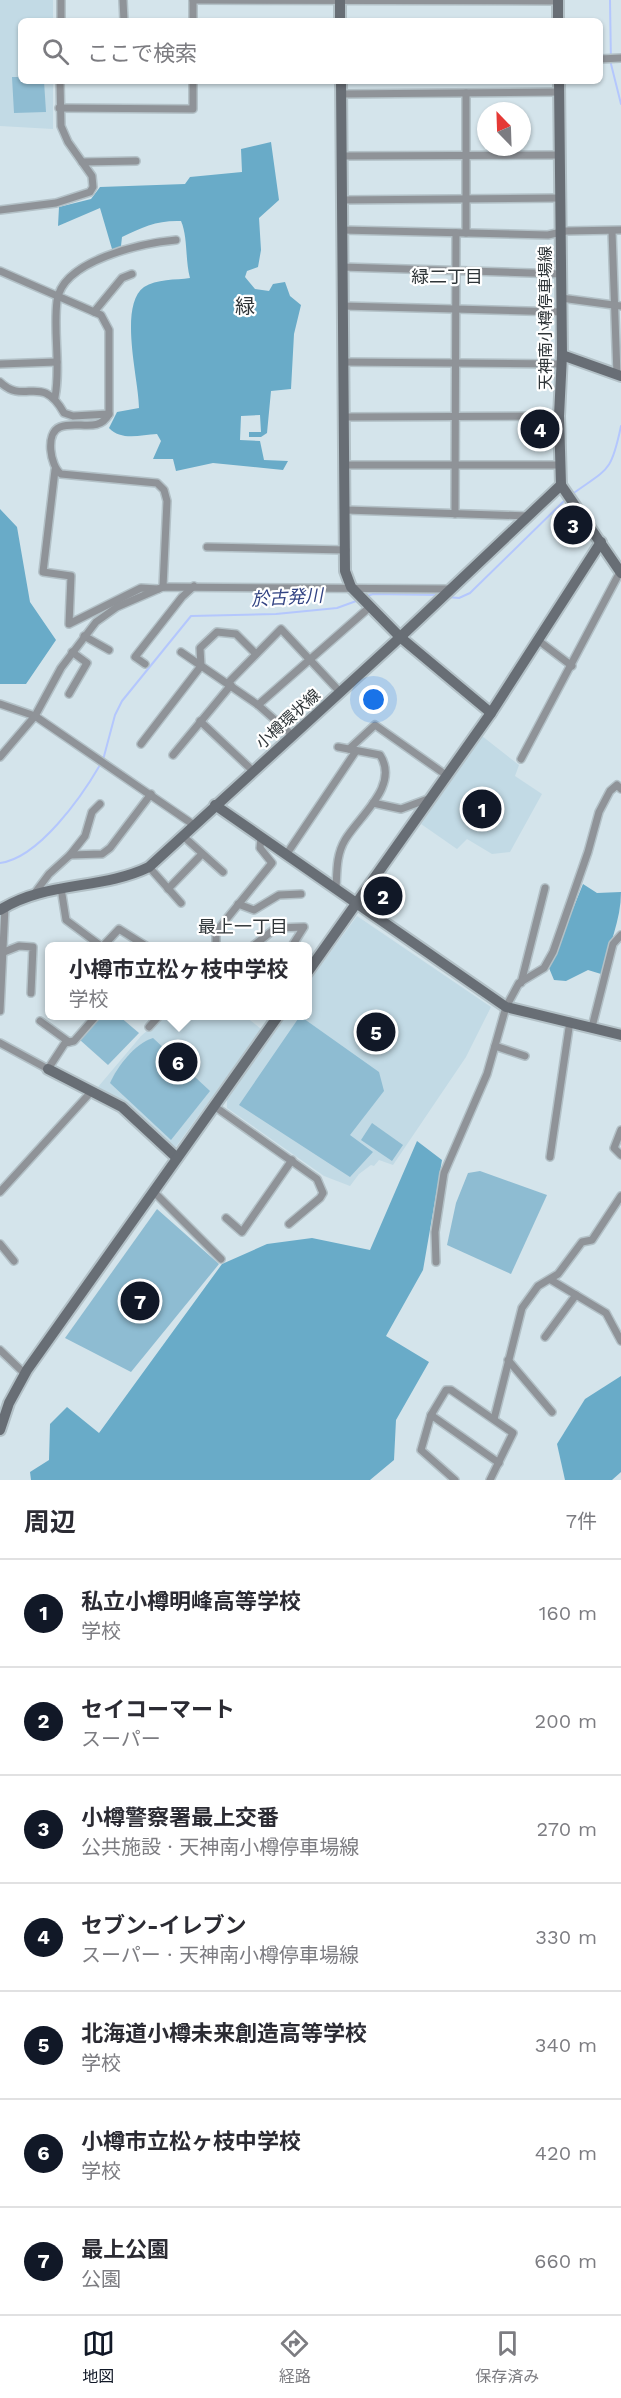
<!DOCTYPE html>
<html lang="ja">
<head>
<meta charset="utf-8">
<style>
  body { margin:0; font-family:"Work Sans","Noto Sans JP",sans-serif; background:#f7f7f7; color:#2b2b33 }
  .compass { position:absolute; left:477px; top:102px; width:54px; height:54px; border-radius:50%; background:#fff; box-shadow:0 2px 4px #0004; rotate:337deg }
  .you { position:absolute; left:374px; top:700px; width:21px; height:21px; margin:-15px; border:4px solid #fff; border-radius:50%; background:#1a73e8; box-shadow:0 0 0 9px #1a73e833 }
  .badge { display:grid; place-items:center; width:39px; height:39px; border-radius:50%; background:#111827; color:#fff; font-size:20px; font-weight:700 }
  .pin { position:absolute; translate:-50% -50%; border:3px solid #fff; box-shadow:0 2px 6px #0006 }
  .popup { position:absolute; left:45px; top:942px; width:267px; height:78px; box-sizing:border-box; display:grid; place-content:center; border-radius:9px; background:#fff; filter:drop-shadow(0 2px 4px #0005); font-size:20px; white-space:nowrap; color:#7c7c81 }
  .popup b { font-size:22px; color:#2b2b33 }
  .popup::after { content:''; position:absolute; left:50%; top:100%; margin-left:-12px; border:12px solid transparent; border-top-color:#fff }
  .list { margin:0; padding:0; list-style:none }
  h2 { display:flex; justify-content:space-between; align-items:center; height:78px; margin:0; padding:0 24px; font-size:26px }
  h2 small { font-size:20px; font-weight:400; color:#7c7c81 }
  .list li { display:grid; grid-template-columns:39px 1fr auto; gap:18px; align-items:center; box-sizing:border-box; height:108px; padding:0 24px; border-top:2px solid #e1e1e2 }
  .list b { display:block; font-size:22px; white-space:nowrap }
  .list p { margin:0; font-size:20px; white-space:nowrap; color:#7c7c81 }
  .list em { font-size:20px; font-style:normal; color:#7c7c81 }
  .icon { flex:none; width:33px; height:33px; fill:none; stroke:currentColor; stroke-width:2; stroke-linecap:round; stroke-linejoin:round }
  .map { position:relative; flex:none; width:621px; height:1480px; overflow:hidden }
  .search { position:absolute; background:#fff; box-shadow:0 2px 4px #0004; left:18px; right:18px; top:18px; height:66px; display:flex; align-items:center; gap:15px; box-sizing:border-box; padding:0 21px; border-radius:9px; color:#7c7c81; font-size:22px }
  .sheet { height:834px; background:#fff }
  nav { display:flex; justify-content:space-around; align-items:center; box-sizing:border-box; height:84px; border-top:2px solid #e1e1e2; background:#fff; font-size:16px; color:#7c7c81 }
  nav a { display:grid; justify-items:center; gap:3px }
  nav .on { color:#111827 }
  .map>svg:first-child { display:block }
  .built { fill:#c2dae5 }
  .green { fill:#8ebcd2 }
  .forest { fill:#69abc8 }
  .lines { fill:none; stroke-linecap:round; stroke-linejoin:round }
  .stream { stroke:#b4c7fd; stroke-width:2 }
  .street-casing { stroke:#b3c1c7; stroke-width:10 }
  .secondary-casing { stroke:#b3c1c7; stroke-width:14 }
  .street { stroke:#8f9398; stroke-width:7 }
  .secondary { stroke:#686e75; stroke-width:10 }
  .labels { text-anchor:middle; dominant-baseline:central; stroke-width:4.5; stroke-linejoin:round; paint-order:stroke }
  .street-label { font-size:16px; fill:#303639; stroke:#fff }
  .neighbourhood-label { font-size:18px; fill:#303639; stroke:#fff }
  .water-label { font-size:18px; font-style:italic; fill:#324383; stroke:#fff }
  .quarter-label { font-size:20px; fill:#303639; stroke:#fff }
</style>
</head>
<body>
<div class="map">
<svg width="621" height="1480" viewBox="0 0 621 1480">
  <rect width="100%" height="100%" fill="#d4e4eb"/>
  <!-- built -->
  <g class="built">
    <polygon points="0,0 53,0 53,21 21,21 21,81 53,81 53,129 0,126"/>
    <polygon points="482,736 519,765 515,776 542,794 510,852 492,854 467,839 457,849 421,824"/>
    <polygon points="357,916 491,1007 466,1057 393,1165 379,1160 374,1166 371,1165 359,1174 350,1186 324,1176 227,1108 227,1098 285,1016 307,1016 307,984"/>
    <polygon points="164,1016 245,1016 261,1029 175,1148 170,1147 120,1099 117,1101 98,1087 141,1036"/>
  </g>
  <!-- green -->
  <g class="green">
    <polygon points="12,77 21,77 21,81 44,81 46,112 14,113"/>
    <polygon points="101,1016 119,1016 139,1033 108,1065 80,1040"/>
    <polygon points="300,1016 379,1072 384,1091 350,1135 373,1152 350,1177 239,1105"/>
    <path d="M 153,1038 L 210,1091 L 171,1140 L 110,1083 C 117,1067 135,1043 153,1038 Z"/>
    <polygon points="372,1123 403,1145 392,1161 361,1140"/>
    <polygon points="480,1171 547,1195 511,1274 447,1245 456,1203 468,1173"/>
    <polygon points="157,1209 219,1264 131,1372 65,1338"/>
  </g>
  <!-- forest -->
  <g class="forest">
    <path d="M 271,142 L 279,200 L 259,218 L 261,250 L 258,267 L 247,271 L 245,277 L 255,289 L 269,291 L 273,284 L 285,282 L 290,296 L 301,305 L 294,334 L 291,389 L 271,391 L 267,433 L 261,437 L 249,437 L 249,432 L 261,432 L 260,415 L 241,416 L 240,440 L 260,441 L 264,460 L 288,461 L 283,470 L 213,463 L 176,471 L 173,459 L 153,459 L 161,441 L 157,434 C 140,435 121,441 109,428 L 117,412 L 139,408 C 139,380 118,306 144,287 C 156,279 176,280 190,278 C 185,260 188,237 181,221 C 158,220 142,227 122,237 L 121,246 L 117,250 L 112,249 L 100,208 L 58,226 L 59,207 L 91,199 L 100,187 L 185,184 L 190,177 L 242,172 L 241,149 Z"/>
    <polygon points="0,509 17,527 30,602 56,640 26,684 0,684"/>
    <path d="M 583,884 L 597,893 L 621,892 C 621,920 609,946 601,974 L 588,970 L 566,981 L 554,980 L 549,968 Z"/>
    <polygon points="417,1141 442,1160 423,1270 386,1336 429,1362 396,1420 394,1460 370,1480 31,1480 30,1472 49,1460 50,1424 67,1407 99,1433 222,1264 267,1244 312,1238 370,1250"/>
    <polygon points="621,1376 621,1472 612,1480 565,1480 557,1444 585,1399"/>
  </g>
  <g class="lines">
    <!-- stream -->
    <g class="stream">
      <polyline points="610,0 611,64 621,104"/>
      <path d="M 571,495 C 608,468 611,474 621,426"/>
      <polyline points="364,597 373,594 439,595"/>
      <polyline points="447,597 459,598 470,593 567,498"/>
      <polyline points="103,760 115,715 122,701 191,616 276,614 337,608 359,600"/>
      <path d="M 0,863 C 39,858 82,796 100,765"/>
    </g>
    <defs>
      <g id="street">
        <polyline points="123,0 124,21"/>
        <polyline points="193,0 558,1"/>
        <polyline points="61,21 61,0"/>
        <polyline points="193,21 193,0"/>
        <polyline points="600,59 621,58"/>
        <polyline points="341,94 559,92"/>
        <polyline points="59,108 193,109 193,81"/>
        <polyline points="342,156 560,155"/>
        <polyline points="82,162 136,161"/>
        <polyline points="342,200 560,198"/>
        <polyline points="0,210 56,203 90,192 93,187 92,176 68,142 61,126 60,81"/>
        <polyline points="342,230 548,235 566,231 621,230"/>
        <polyline points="612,231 617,375"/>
        <polyline points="466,233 466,93"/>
        <polyline points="342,267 561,274"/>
        <path d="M 0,271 L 101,315 L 109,330 L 109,414 C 98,434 78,420 60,427 C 45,433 50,466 61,474 L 157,483 L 164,490 L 167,501 L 163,587"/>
        <polyline points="561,298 621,306"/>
        <polyline points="343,306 562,312"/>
        <polyline points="94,312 122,278 132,274"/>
        <polyline points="343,362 561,364"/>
        <polyline points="0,364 57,362"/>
        <path d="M 0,382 C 25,406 41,372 64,413 L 73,416 L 109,414"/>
        <path d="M 55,397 C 61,366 53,333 57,301 C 62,260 143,243 176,240"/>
        <polyline points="343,417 559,416"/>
        <polyline points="344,465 560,465"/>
        <polyline points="55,470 43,572 71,576 69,624 141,588 158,589"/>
        <polyline points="346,510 529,516"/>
        <polyline points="455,514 456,233"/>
        <polyline points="207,547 346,550"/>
        <polyline points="84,636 109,650"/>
        <polyline points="539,641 572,666"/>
        <polyline points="181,652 258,705 292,735"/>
        <polyline points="145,664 135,657 182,597 194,586"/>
        <polyline points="228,683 281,629 340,692"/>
        <polyline points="69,694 87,663 72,652"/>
        <polyline points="0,704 35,716 194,825"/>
        <polyline points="258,705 371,606"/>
        <polyline points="200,721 253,771"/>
        <polyline points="141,744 201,666 200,648 217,632 236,634 256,654"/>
        <polyline points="349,749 375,725 446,775"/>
        <polyline points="173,755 231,685"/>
        <polyline points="0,757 35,716 61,668 96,622 117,607 163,587 450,589"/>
        <polyline points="521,759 620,572"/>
        <polyline points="373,803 401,809 428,799"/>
        <polyline points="183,836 223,872"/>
        <polyline points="70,855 85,836 92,812 100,804"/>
        <polyline points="286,855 356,751"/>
        <polyline points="149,867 181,903"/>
        <polyline points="61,888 66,920 101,946"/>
        <polyline points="168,889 201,855"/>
        <path d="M 336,889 C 337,872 336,855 345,840 C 359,816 400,786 380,755 L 338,747"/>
        <polyline points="34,894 49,874 70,855 102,854 110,848 151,794"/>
        <polyline points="238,904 254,910 279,895 301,894"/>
        <polyline points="103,946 119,929 146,946"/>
        <polyline points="216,946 216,932 272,863 260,848 261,838"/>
        <polyline points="253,946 276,928 304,927 292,946"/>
        <polyline points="4,952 19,946 33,947 31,993"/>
        <polyline points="521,983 545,888"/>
        <polyline points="0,1011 5,907"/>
        <polyline points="40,1021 69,1042"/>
        <polyline points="149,1027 159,1016"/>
        <polyline points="592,1027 613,944 621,935"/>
        <polyline points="0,1043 48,1069 65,1043 74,1041 96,1016"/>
        <polyline points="495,1046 525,1056"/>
        <polyline points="214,1106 317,1179 323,1193 320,1198 289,1224"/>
        <polyline points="621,1130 614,1148 621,1155"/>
        <polyline points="550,1157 570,1021"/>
        <polyline points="153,1191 221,1259"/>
        <polyline points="0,1192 91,1092"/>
        <polyline points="226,1218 242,1232 292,1160"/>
        <polyline points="0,1244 14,1261"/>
        <polyline points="436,1262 435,1232 444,1173 487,1074 506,1007 519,983 544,968 553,952 588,852 599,812 610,791 617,785 621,789"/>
        <polyline points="551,1280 606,1313 621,1341"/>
        <polyline points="545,1337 576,1295"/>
        <polyline points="0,1350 25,1374"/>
        <polyline points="508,1360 552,1412"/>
        <polyline points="431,1415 499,1463"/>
        <polyline points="494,1419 522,1308 538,1286 558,1274 582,1242 592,1240 621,1196"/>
        <polyline points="455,1480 421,1450 431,1415 446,1390 451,1390 513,1433 490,1480"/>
      </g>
      <g id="secondary">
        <polyline points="340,0 340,21"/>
        <polyline points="558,0 558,21"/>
        <polyline points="341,81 345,571 351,587 400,637 491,713"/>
        <polyline points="559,81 562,355 559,416 561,485 621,573"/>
        <polyline points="562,355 621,376"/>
        <polyline points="215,805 506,1007 621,1035"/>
        <path d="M 0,910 C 45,881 102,890 149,867 L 394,643 L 561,485"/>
        <polyline points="307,973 491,713 601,542"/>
        <polyline points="48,1069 122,1107 177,1158"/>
        <polyline points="0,1430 9,1403 27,1370 278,1016"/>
      </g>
    </defs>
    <!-- street casing -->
    <use href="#street" class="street-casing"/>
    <!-- secondary casing -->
    <use href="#secondary" class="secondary-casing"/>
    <!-- street -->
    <use href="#street" class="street"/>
    <!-- secondary -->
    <use href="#secondary" class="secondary"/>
  </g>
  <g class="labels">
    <!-- street labels -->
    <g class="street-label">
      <text transform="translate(545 318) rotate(-90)">天神南小樽停車場線</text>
      <text transform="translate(288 719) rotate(-42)">小樽環状線</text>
    </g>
    <!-- neighbourhood labels -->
    <g class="neighbourhood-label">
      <text x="447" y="276">緑二丁目</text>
      <text x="243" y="926">最上一丁目</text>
    </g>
    <!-- water labels -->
    <g class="water-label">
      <text transform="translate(287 597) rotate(-3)">於古発川</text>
    </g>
    <!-- quarter labels -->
    <g class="quarter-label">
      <text x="245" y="306">緑</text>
    </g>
  </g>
</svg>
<svg class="compass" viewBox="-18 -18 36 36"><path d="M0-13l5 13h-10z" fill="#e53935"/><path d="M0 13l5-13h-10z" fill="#7c7c81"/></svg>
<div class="you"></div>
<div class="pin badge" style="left:482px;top:809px">1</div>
<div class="pin badge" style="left:383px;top:896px">2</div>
<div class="pin badge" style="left:573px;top:525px">3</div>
<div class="pin badge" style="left:540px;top:429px">4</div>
<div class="pin badge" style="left:376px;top:1032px">5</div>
<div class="pin badge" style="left:178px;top:1062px">6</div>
<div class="popup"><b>小樽市立松ヶ枝中学校</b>学校</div>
<div class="pin badge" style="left:140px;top:1301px">7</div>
<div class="search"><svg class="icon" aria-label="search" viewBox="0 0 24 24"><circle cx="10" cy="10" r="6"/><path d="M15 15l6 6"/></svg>ここで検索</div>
</div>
<section class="sheet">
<h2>周辺<small>7件</small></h2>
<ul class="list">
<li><span class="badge">1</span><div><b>私立小樽明峰高等学校</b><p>学校</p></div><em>160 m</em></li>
<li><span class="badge">2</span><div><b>セイコーマート</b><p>スーパー</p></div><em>200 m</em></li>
<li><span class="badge">3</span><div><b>小樽警察署最上交番</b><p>公共施設 · 天神南小樽停車場線</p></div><em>270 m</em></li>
<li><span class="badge">4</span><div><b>セブン-イレブン</b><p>スーパー · 天神南小樽停車場線</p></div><em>330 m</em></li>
<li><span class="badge">5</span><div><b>北海道小樽未来創造高等学校</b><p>学校</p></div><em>340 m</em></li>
<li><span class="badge">6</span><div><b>小樽市立松ヶ枝中学校</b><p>学校</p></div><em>420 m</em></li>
<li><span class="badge">7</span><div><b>最上公園</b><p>公園</p></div><em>660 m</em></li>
</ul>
</section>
<nav>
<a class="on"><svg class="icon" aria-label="map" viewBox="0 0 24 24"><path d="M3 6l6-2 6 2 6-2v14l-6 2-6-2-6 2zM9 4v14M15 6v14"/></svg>地図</a>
<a><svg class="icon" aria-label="directions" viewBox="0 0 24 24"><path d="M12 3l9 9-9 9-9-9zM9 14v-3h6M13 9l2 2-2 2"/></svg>経路</a>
<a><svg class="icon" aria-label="saved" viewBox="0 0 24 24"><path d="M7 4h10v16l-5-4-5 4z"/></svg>保存済み</a>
</nav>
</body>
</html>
